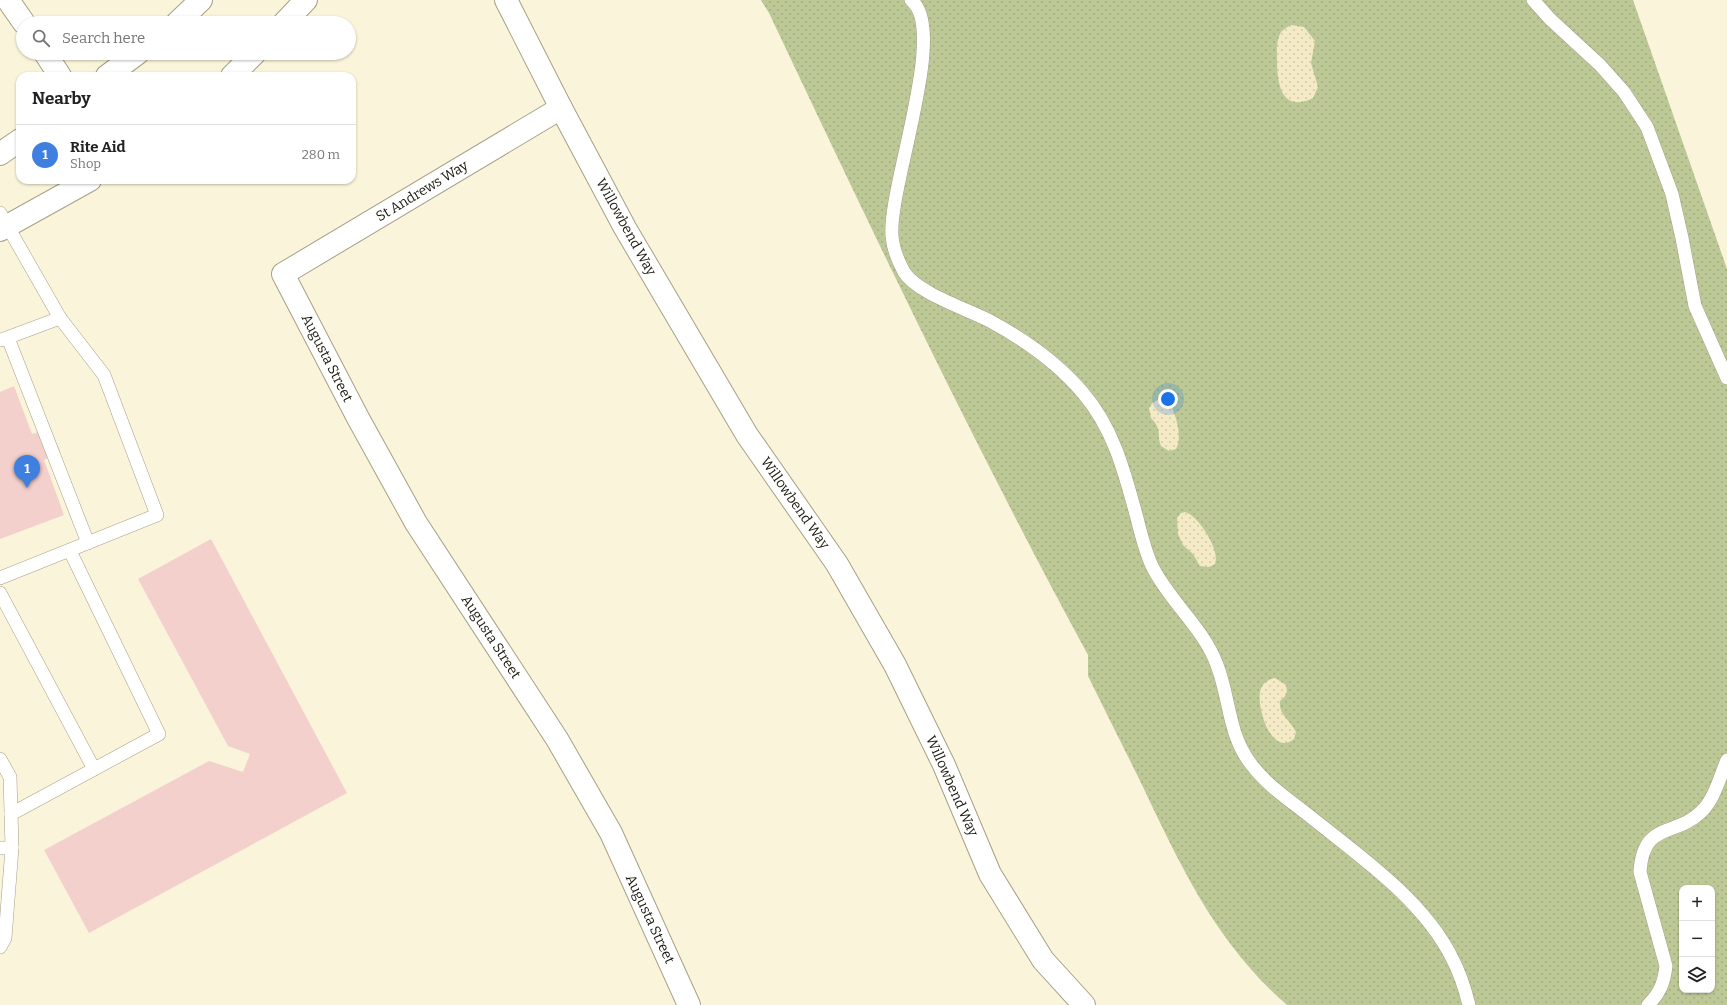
<!DOCTYPE html>
<html lang="en">
<head>
<meta charset="utf-8">
<style>
  body { margin:0; font-family:Bitter,serif; background:#f2f2f2; color:#222 }
  .controls { position:absolute; right:12px; bottom:12px; display:grid; overflow:hidden; border-radius:8px; box-shadow:0 1px 3px #0004 }
  .controls button { width:36px; height:36px; display:grid; place-items:center; padding:0; border:0; border-bottom:1px solid #e0e0e0; background:#fff; color:#222; font:20px sans-serif }
  .you { position:absolute; left:1168px; top:399px; width:14px; height:14px; margin:-10px; border:3px solid #fff; border-radius:50%; background:#1a73e8; box-shadow:0 0 0 6px #1a73e833 }
  .badge { display:grid; place-items:center; width:26px; height:26px; border-radius:50%; background:#85258f; color:#fff; font-size:13px; font-weight:700 }
  .pin { position:absolute; translate:-50% -33px; filter:drop-shadow(0 1px 2px #0008) }
  .pin::after { content:''; position:absolute; top:21px; width:14px; height:12px; background:inherit; clip-path:polygon(0 0,100% 0,50% 100%) }
  .list { margin:0; padding:0; list-style:none }
  h2 { display:flex; justify-content:space-between; align-items:center; height:52px; margin:0; padding:0 16px; font-size:17px }
  h2 small { font-size:13px; font-weight:400; color:#767676 }
  .list li { display:grid; grid-template-columns:26px 1fr auto; gap:12px; align-items:center; box-sizing:border-box; height:60px; padding:0 16px; border-top:1px solid #e0e0e0 }
  .list b { display:block; font-size:15px; white-space:nowrap }
  .list p { margin:0; font-size:13px; white-space:nowrap; color:#767676 }
  .list em { font-size:13px; font-style:normal; color:#767676 }
  .icon { flex:none; width:22px; height:22px; fill:none; stroke:currentColor; stroke-width:2; stroke-linecap:round; stroke-linejoin:round }
  .map { position:relative; flex:none; width:1727px; height:1005px; overflow:hidden }
  .search { position:absolute; background:#fff; box-shadow:0 1px 3px #0004; left:16px; top:16px; width:340px; height:44px; display:flex; align-items:center; gap:10px; box-sizing:border-box; padding:0 14px; border-radius:22px; color:#767676; font-size:15px }
  .panel { position:absolute; background:#fff; box-shadow:0 1px 3px #0004; left:16px; top:72px; width:340px; height:112px; border-radius:12px }
  .map>svg:first-child { display:block }
  .grass { fill:url(#grass-dots); fill-rule:evenodd }
  .sand { fill:url(#sand-dots) }
  .building { fill:#f4d0cd }
  .lines { fill:none; stroke-linecap:round; stroke-linejoin:round }
  .lane-casing { stroke:#a5a087; stroke-width:14 }
  .street-casing { stroke:#a5a087; stroke-width:24 }
  .secondary-casing { stroke:#a5a087; stroke-width:24 }
  .path { stroke:#aca793; stroke-width:2.5; stroke-dasharray:1 3; stroke-linecap:butt }
  .lane { stroke:#fff; stroke-width:13 }
  .street { stroke:#fff; stroke-width:22 }
  .secondary { stroke:#fff; stroke-width:22 }
  .labels { text-anchor:middle; dominant-baseline:central; stroke-width:4; stroke-linejoin:round; paint-order:stroke }
  .street-label { font-size:14px; fill:#19170e; stroke:#fff }
</style>
</head>
<body>
<div class="map">
<svg width="1727" height="1005" viewBox="0 0 1727 1005">
  <defs>
    <pattern id="grass-dots" width="8" height="8" patternUnits="userSpaceOnUse"><rect width="8" height="8" fill="#bcc896"/><path d="M2 2h.1M6 6h.1" fill="none" stroke="#a1ab80" stroke-width="1.8" stroke-linecap="round"/></pattern>
    <pattern id="sand-dots" width="8" height="8" patternUnits="userSpaceOnUse"><rect width="8" height="8" fill="#f4eac5"/><path d="M2 2h.1M6 6h.1" fill="none" stroke="#d1c8a8" stroke-width="1.8" stroke-linecap="round"/></pattern>
  </defs>
  <rect width="100%" height="100%" fill="#faf4da"/>
  <!-- grass -->
  <path class="grass" d="M 761,0 L 1633,0 L 1727,269 L 1727,1005 L 1287,1005 C 1217,944 1182,869 1143,787 C 1125,750 1106,713 1088,676 L 1088,655 C 974,445 871,229 769,13 ZM 1682,888 L 1712,888 L 1712,990 L 1682,990 Z"/>
  <!-- sand -->
  <g class="sand">
    <path d="M 1291,25 L 1304,27 L 1315,41 L 1311,63 L 1318,87 L 1313,98 C 1282,113 1277,85 1277,60 C 1277,52 1276,40 1281,32 C 1284,29 1287,27 1291,25 Z"/>
    <path d="M 1158,400 L 1169,402 C 1176,414 1183,438 1176,449 L 1169,451 L 1161,446 C 1156,432 1163,431 1151,418 L 1149,408 L 1153,402 Z"/>
    <path d="M 1185,512 C 1198,515 1221,551 1215,564 L 1209,567 L 1200,566 L 1193,554 L 1183,545 L 1178,534 L 1177,518 L 1181,513 Z"/>
    <path d="M 1275,678 L 1286,685 C 1288,693 1286,696 1280,701 C 1278,714 1291,721 1296,732 L 1294,739 C 1271,757 1257,708 1260,692 C 1261,684 1268,679 1275,678 Z"/>
  </g>
  <!-- building -->
  <g class="building">
    <polygon points="14,386 32,434 50,429 60,451 44,460 64,515 0,539 0,392"/>
    <polygon points="211,539 347,793 89,933 44,850 209,761 243,772 250,754 228,746 138,579"/>
  </g>
  <g class="lines">
    <defs>
      <g id="lane">
        <path d="M 911,0 C 949,29 888,187 892,236 C 893,249 898,261 904,272 C 917,293 967,309 990,321 C 1025,340 1057,362 1083,393 C 1114,429 1125,474 1137,518 C 1141,534 1145,551 1152,566 C 1169,601 1203,627 1217,665 C 1230,698 1228,735 1251,764 C 1267,786 1291,801 1312,818 C 1361,857 1424,901 1452,958 C 1460,973 1465,989 1469,1005"/>
        <polyline points="1533,0 1550,19 1600,65 1624,92 1647,127 1672,194 1682,238 1695,306 1727,378"/>
        <polyline points="0,213 60,318 1,340"/>
        <polyline points="8,338 88,543"/>
        <polyline points="0,578 157,515 104,375 60,318"/>
        <polyline points="0,593 94,769"/>
        <polyline points="0,759 10,777 12,848"/>
        <polyline points="11,814 159,734 70,551"/>
        <polyline points="0,848 12,848 5,938 0,947"/>
        <path d="M 1648,1005 C 1660,993 1664,983 1666,966 L 1640,872 C 1643,821 1675,837 1701,812 C 1714,800 1720,777 1727,760"/>
      </g>
      <g id="street">
        <polyline points="8,0 24,23"/>
        <polyline points="506,0 561,108 625,228 747,435 837,564 895,665 944,765 990,874 1043,960 1084,1005"/>
        <polyline points="45,53 60,76"/>
        <polyline points="561,108 283,274 358,418 416,523 557,739 611,833 689,1005"/>
      </g>
      <g id="secondary">
        <polyline points="177,23 201,0"/>
        <polyline points="284,23 306,0"/>
        <polyline points="107,76 138,53"/>
        <polyline points="232,76 255,53"/>
        <polyline points="0,154 20,140"/>
        <polyline points="0,230 90,180"/>
      </g>
    </defs>
    <!-- lane casing -->
    <use href="#lane" class="lane-casing"/>
    <!-- street casing -->
    <use href="#street" class="street-casing"/>
    <!-- secondary casing -->
    <use href="#secondary" class="secondary-casing"/>
    <!-- path -->
    <polyline class="path" points="1725,661 1727,661"/>
    <!-- lane -->
    <use href="#lane" class="lane"/>
    <!-- street -->
    <use href="#street" class="street"/>
    <!-- secondary -->
    <use href="#secondary" class="secondary"/>
  </g>
  <g class="labels">
    <!-- street labels -->
    <g class="street-label">
      <text transform="translate(422 191) rotate(-31)">St Andrews Way</text>
      <text transform="translate(626 227) rotate(61)">Willowbend Way</text>
      <text transform="translate(327 358) rotate(63)">Augusta Street</text>
      <text transform="translate(795 503) rotate(55)">Willowbend Way</text>
      <text transform="translate(491 637) rotate(57)">Augusta Street</text>
      <text transform="translate(952 786) rotate(66)">Willowbend Way</text>
      <text transform="translate(650 919) rotate(65)">Augusta Street</text>
    </g>
  </g>
</svg>
<div class="controls">
<button>+</button>
<button>−</button>
<button><svg class="icon" aria-label="layers" viewBox="0 0 24 24"><path d="M12 4l9 5-9 5-9-5zM3 14l9 5 9-5"/></svg></button>
</div>
<div class="you"></div>
<div class="pin badge" style="left:27px;top:488px;background:#3f7fe0">1</div>
<div class="search"><svg class="icon" aria-label="search" viewBox="0 0 24 24"><circle cx="10" cy="10" r="6"/><path d="M15 15l6 6"/></svg>Search here</div>
<section class="panel">
<h2>Nearby<small></small></h2>
<ul class="list">
<li><span class="badge" style="background:#3f7fe0">1</span><div><b>Rite Aid</b><p>Shop</p></div><em>280 m</em></li>
</ul>
</section>
</div>
</body>
</html>
